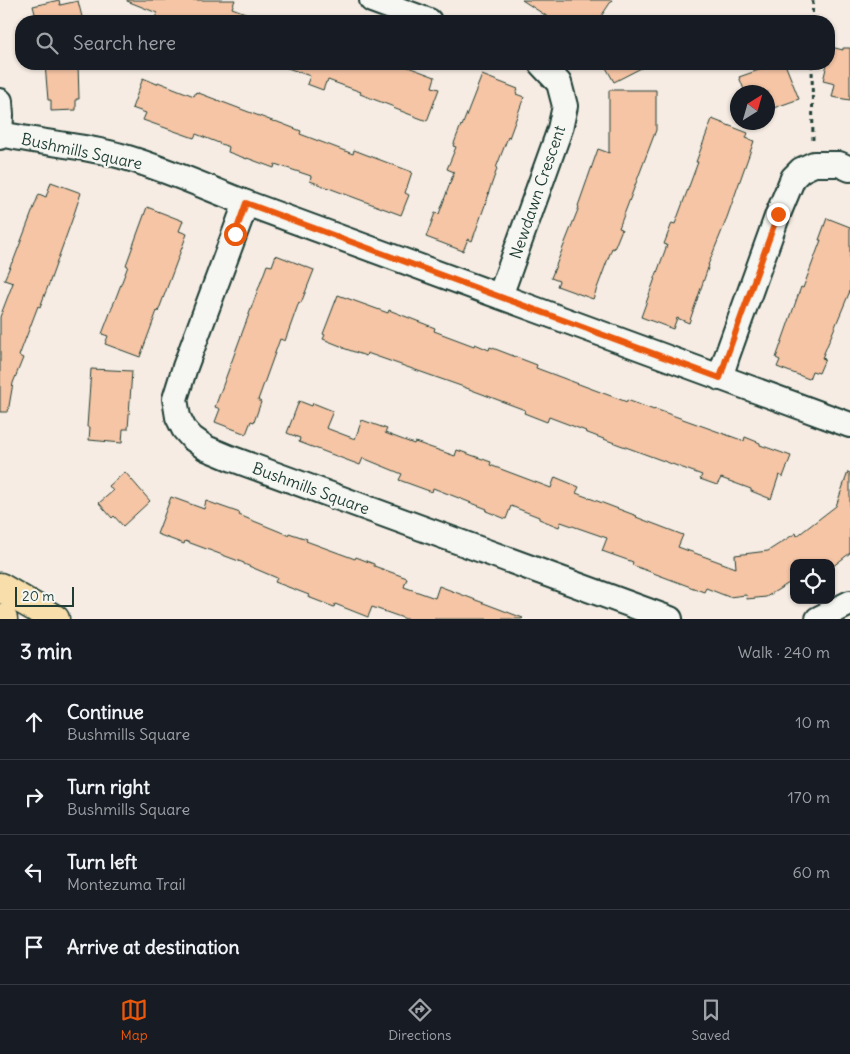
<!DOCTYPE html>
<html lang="en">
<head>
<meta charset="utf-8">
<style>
  body { margin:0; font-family:Delius,sans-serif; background:#20242c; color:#f1f3f6 }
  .controls { position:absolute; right:15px; bottom:15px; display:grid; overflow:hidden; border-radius:10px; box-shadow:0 1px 4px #0004 }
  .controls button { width:45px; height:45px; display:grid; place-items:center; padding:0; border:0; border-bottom:1px solid #363941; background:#171b24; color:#f1f3f6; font:25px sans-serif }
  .compass { position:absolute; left:730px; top:85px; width:45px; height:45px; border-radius:50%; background:#171b24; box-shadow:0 1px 4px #0004; rotate:37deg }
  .scale { position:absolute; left:15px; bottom:12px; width:59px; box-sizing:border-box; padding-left:5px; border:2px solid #1f3d34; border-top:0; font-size:14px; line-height:18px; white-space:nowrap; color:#1f3d34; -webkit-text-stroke:4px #f6f6f2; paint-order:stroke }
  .stop { position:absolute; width:15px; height:15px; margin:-11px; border:4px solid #ea580c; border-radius:50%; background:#fff }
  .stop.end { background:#ea580c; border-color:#fff; box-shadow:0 1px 5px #0008 }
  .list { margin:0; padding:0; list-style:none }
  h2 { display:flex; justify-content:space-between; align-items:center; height:65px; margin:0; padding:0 20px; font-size:21px }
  h2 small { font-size:16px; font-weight:400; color:#9ea1a6 }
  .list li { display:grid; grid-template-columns:32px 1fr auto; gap:15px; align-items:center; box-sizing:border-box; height:75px; padding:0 20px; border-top:1px solid #363941 }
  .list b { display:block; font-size:19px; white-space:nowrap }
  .list p { margin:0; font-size:16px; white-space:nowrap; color:#9ea1a6 }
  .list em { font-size:16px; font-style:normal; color:#9ea1a6 }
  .icon { flex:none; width:28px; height:28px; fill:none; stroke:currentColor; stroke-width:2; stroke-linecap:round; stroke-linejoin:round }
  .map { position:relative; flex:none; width:850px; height:619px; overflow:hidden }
  .search { position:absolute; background:#171b24; box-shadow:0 1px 4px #0004; left:15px; right:15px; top:15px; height:55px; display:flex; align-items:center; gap:12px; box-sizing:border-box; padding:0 18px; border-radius:20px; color:#9ea1a6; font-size:19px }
  .sheet { height:365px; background:#171b24 }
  nav { display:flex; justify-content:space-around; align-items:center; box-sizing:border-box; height:70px; border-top:1px solid #363941; background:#171b24; font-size:14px; color:#9ea1a6 }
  nav a { display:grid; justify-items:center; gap:2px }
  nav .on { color:#ea580c }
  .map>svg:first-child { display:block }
  .building { fill:#f5c5a5; stroke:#1f3d34 }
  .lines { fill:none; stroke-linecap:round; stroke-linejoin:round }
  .minor-casing { stroke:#1f3d34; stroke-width:28 }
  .major-casing { stroke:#1f3d34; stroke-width:31 }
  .path { stroke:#1f3d34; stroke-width:3; stroke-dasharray:4 4; stroke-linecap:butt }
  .minor { stroke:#f6f6f2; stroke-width:24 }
  .major { stroke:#f8deab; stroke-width:28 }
  .route { stroke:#ea580c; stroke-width:6 }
  .labels { text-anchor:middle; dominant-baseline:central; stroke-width:4.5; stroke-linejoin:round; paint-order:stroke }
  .street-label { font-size:16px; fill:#1f3d34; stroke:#f6f6f2 }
</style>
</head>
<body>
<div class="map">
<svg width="850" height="619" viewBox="0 0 850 619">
  <rect width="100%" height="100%" fill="#f6ece3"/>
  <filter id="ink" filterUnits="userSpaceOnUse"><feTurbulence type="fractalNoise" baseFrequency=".02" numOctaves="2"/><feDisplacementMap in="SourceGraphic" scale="10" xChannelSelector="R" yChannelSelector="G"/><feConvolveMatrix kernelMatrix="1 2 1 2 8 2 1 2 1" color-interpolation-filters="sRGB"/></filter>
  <g filter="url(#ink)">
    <!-- building -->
    <g class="building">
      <polygon points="59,0 60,5 78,1 83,21 37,21 33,6"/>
      <polygon points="127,0 235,0 232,8 264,20 263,21 154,21 157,13 127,1"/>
      <polygon points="522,0 612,0 598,21 554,21"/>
      <polygon points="831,47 843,50 843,48 850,48 850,100 832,97 835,84 823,81 827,64 829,64"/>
      <polygon points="45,64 78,64 79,99 76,99 76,110 51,111 51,100 48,100"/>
      <polygon points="282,64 400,64 435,77 432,87 439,89 427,121 393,108 394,107 360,94 361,92 328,80 327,82 326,82 323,90 307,84 310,76 282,66"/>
      <polygon points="604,64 649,64 614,82"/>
      <polygon points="776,64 785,64 799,99 768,110 768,92 745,92 739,77"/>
      <polygon points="482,75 518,89 516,94 524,97 509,138 508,137 496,168 497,169 488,194 489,194 472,241 468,239 463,251 426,237 435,213 439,214 454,172 447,169 456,147 453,146 461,125 462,126"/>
      <polygon points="143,78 157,84 158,82 194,96 196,92 275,122 275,121 301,131 300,134 353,154 354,150 412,172 405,193 409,195 401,215 310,181 311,176 275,164 274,168 247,158 247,159 228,152 229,147 196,134 194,138 143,120 146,113 132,108"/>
      <polygon points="609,90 656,90 656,130 619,228 622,229 614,249 612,248 593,299 557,286 559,281 551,278 579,207 578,206 598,149 609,153"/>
      <polygon points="712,119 748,133 746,138 754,141 725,223 708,265 709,265 689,323 677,318 673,329 641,317 667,245 664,244 672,223 675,224 698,162 696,162"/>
      <polygon points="51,182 81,193 72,220 50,281 40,307 38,306 19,356 23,358 13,383 8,412 0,412 0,317 13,283 4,280 12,262 13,262 39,194 46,197"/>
      <polygon points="147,207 183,221 179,231 187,234 158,312 157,311 140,357 105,344 108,336 102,334 128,266 126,265"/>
      <polygon points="827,218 850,227 850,291 822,358 825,359 819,373 812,371 809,379 777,367 780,360 776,358 801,287 803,288 821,240 819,240"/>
      <polygon points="276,255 314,270 301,303 299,302 285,341 280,339 258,400 261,402 254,422 251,421 246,434 215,422 220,409 215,407 267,265 272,266"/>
      <polygon points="338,295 388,313 389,310 435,328 434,331 474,346 475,344 489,350 490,347 537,365 536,368 627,402 627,400 654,410 655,409 744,441 745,437 760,443 760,445 791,456 783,477 779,475 771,499 751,491 751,489 721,478 717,485 700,479 702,475 601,438 585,432 586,431 549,417 547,422 524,413 525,410 461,386 367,353 366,356 343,348 343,347 323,339 325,335 323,334"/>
      <polygon points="91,369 132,371 128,429 123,429 122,443 89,440 90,427 87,427"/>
      <polygon points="299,401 312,406 313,403 333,411 326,428 355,439 362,420 387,429 385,433 414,444 415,442 455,456 457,450 491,462 490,465 551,488 555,477 579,487 576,493 637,516 636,517 683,535 678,547 736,568 735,555 768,551 796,533 797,536 836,506 848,472 850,473 850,553 832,567 831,563 794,563 794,580 766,597 747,599 746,595 729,597 706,588 704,592 632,565 633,562 602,551 607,538 561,522 559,527 539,519 539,517 511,506 506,519 486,511 487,509 433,488 432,492 399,480 402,474 363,458 360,465 299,442 300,438 287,433"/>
      <polygon points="125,472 150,501 123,526 114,516 112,518 99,503 113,491 109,486"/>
      <polygon points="171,497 204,509 206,501 240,513 239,515 288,535 289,533 307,539 306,541 355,559 356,557 374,564 374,566 407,578 404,587 435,598 439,586 523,618 522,619 406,619 372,607 368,617 335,604 334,607 308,597 309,595 275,582 277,578 244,564 244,563 185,541 184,544 157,534"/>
    </g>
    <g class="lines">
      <defs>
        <g id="minor">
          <polyline points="372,0 429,21"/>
          <polyline points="0,101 1,115 0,137"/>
          <path d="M 1,134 C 41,143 82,145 121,156 C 164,168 205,187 246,203 L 850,425"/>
          <polyline points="246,203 185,367 175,399 178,417 184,429 192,438 206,448 230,458 670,619"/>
          <polyline points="500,296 560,129 565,106 559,83 541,64"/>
          <polyline points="720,378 727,356 778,214 793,178 801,170 814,164 839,164 850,169"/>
          <polyline points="818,619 850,603"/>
        </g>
        <g id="major">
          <polyline points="0,587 55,619"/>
          <polyline points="0,618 3,619"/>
        </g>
      </defs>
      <!-- minor casing -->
      <use href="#minor" class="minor-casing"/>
      <!-- major casing -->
      <use href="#major" class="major-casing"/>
      <!-- path -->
      <g class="path">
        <polyline points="812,21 813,0"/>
        <polyline points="812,64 813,143"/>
      </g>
      <!-- minor -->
      <use href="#minor" class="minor"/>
      <!-- major -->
      <use href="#major" class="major"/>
    </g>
  </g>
  <g class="lines" filter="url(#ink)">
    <!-- route -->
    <polyline class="route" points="235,234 246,203 720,378 727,356 778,214"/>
  </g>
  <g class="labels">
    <!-- street labels -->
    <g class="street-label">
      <text transform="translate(82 151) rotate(12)">Bushmills Square</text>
      <text transform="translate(537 192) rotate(-71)">Newdawn Crescent</text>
      <text transform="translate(311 488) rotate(20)">Bushmills Square</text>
    </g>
  </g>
</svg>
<div class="controls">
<button><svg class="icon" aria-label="locate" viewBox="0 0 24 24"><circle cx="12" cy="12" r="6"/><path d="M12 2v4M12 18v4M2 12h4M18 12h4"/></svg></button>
</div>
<svg class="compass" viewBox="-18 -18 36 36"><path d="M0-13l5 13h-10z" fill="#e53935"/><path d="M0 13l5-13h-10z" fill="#9ea1a6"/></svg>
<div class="scale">20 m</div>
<div class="stop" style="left:235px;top:234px"></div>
<div class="stop end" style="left:778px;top:214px"></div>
<div class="search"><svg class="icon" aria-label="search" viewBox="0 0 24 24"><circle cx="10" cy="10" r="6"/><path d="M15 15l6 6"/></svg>Search here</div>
</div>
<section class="sheet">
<h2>3 min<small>Walk · 240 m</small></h2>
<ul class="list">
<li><svg class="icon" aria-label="ahead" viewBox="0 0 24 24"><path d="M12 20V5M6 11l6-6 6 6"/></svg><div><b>Continue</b><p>Bushmills Square</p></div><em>10 m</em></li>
<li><svg class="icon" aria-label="right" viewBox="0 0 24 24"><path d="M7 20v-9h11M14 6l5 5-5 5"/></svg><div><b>Turn right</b><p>Bushmills Square</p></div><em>170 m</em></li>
<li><svg class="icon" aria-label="left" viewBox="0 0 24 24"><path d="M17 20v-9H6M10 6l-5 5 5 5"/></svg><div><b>Turn left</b><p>Montezuma Trail</p></div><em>60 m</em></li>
<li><svg class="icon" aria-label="arrive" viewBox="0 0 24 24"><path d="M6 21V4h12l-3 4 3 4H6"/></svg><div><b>Arrive at destination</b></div></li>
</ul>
</section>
<nav>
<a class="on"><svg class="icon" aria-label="map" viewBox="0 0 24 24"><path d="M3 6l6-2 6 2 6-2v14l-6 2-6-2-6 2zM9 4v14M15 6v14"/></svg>Map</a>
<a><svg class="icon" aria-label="directions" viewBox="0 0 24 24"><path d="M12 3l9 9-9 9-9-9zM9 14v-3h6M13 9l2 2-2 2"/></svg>Directions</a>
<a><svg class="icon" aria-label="saved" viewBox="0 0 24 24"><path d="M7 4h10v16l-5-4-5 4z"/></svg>Saved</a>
</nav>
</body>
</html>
